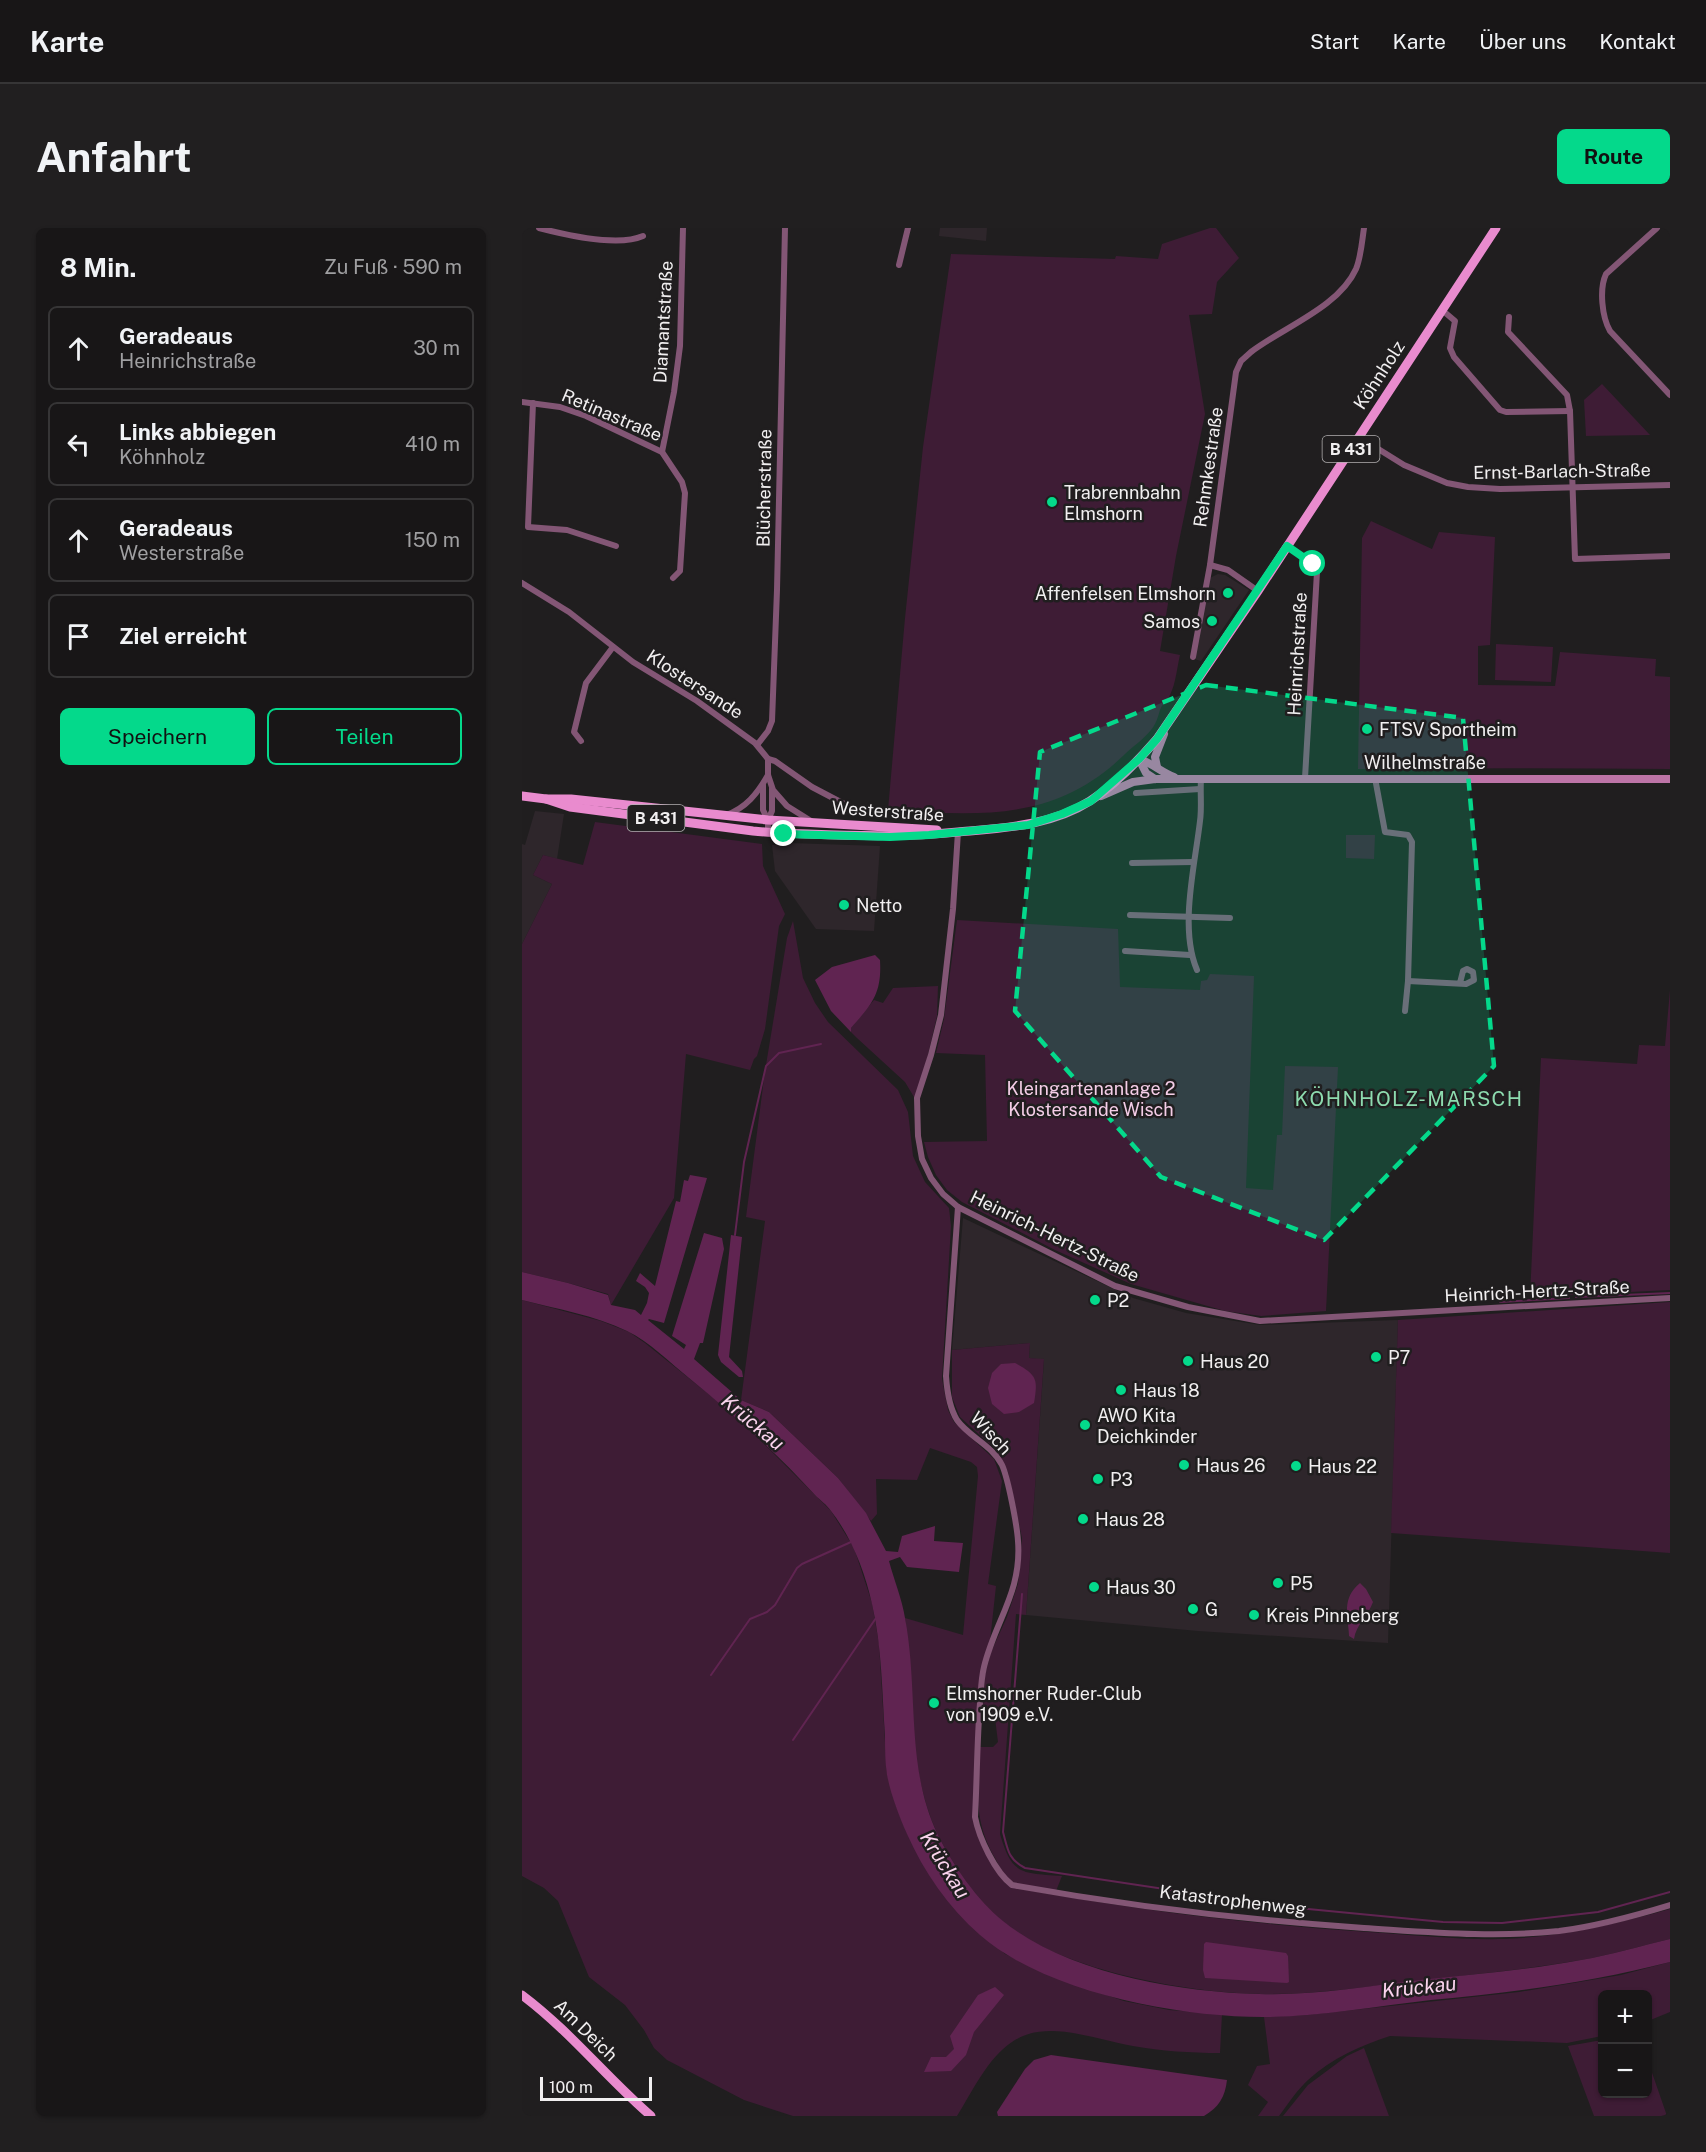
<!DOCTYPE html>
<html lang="de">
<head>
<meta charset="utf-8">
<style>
  body { margin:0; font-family:"Public Sans",sans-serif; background:#211f20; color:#f1f3f6 }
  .controls { position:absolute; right:18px; bottom:18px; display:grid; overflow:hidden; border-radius:9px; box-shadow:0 2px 4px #0004 }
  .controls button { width:54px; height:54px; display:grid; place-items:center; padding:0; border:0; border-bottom:2px solid #363536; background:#181617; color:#f1f3f6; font:30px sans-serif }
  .scale { position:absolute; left:18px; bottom:15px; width:112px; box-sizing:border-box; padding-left:6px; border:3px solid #f1eff0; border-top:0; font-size:16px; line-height:21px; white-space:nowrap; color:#f1eff0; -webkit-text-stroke:4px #201e1f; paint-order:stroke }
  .stop { position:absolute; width:18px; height:18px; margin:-14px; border:4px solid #04d98b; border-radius:50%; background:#fff }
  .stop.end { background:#04d98b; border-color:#fff; box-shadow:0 2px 6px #0008 }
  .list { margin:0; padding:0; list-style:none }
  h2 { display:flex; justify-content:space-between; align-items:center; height:78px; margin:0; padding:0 24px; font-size:26px }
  h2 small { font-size:20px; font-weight:400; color:#9f9fa1 }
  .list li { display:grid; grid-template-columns:39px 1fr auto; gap:18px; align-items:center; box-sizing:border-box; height:84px; margin:0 12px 12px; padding:0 12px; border:2px solid #363536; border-radius:9px }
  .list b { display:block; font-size:22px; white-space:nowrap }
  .list p { margin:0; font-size:20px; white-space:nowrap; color:#9f9fa1 }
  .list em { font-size:20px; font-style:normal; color:#9f9fa1 }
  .actions { display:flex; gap:12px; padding:18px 24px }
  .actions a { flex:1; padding:14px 0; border:2px solid #04d98b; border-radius:9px; text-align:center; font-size:21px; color:#04d98b }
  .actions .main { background:#04d98b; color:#111 }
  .icon { flex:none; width:33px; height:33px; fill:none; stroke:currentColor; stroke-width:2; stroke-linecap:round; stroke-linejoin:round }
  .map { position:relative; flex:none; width:1148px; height:1888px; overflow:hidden; border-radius:9px }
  header { display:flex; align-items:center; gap:36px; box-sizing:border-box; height:84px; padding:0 30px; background:#181617; border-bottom:2px solid #363536 }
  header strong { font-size:28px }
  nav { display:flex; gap:33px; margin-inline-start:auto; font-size:21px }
  .intro { display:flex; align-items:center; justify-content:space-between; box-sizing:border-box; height:144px; padding:0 36px }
  h1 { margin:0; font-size:42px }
  .button { padding:15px 27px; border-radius:9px; background:#04d98b; color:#111; font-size:21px; font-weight:700 }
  main { display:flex; gap:36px; padding:0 36px }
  aside { flex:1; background:#181617; border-radius:9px; box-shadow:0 2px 4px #0004 }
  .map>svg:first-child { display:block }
  .built { fill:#2e262b }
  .green { fill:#3e1c35 }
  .water { fill:#602451 }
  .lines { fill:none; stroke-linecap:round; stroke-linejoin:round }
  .stream { stroke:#602451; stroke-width:2 }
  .minor { stroke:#835675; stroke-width:6 }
  .secondary { stroke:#bd74a7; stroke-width:8 }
  .primary { stroke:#e98bce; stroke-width:9 }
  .route { stroke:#04d98b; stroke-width:8 }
  .marked { fill:#04d98b; fill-opacity:0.2; stroke:#04d98b; stroke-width:4.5; stroke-dasharray:12 8; stroke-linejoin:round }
  .poi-dot { fill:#04d98b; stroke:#201e1f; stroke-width:2 }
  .labels { text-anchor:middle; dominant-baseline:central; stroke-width:5; stroke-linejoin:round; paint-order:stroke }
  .shield { fill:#201e1f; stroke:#b2b0b1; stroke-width:1.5 }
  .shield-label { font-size:16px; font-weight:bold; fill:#f1eff0 }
  .street-label { font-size:18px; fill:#f1eff0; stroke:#201e1f }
  .poi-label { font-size:18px; fill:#f1eff0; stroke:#201e1f; text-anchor:start }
  .park-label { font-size:18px; fill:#f4cde7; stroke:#201e1f }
  .neighbourhood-label { font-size:20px; letter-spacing:1.5px; fill:#8ddbaf; stroke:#201e1f }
  .water-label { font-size:20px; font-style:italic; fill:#fbd4ee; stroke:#201e1f }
</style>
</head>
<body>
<header>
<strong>Karte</strong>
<nav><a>Start</a><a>Karte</a><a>Über uns</a><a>Kontakt</a></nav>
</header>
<div class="intro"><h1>Anfahrt</h1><a class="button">Route</a></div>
<main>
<aside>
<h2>8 Min.<small>Zu Fuß · 590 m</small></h2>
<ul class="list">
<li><svg class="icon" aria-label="ahead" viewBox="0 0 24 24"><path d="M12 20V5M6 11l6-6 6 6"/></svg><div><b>Geradeaus</b><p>Heinrichstraße</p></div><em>30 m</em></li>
<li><svg class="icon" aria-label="left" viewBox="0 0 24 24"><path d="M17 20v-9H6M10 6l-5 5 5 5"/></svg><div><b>Links abbiegen</b><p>Köhnholz</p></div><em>410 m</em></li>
<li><svg class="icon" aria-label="ahead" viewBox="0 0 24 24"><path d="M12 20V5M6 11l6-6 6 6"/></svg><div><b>Geradeaus</b><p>Westerstraße</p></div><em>150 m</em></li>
<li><svg class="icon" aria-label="arrive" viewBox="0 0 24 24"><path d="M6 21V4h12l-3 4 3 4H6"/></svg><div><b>Ziel erreicht</b></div></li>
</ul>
<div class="actions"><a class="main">Speichern</a><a>Teilen</a></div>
</aside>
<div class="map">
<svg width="1148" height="1888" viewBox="0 0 1148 1888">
  <rect width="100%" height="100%" fill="#201e1f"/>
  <!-- built -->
  <g class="built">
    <polygon points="418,0 465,0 464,13 417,8"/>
    <polygon points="696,346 703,347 727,362 679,433 672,431 688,350"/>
    <polygon points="13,583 42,586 35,631 21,627 11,647 30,656 0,716 0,616 3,617"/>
    <polygon points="267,615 358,618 352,703 294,701 253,643 250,617"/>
    <polygon points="441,990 611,1070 664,1085 738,1097 876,1092 866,1415 676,1403 504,1387 522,1132 507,1130 508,1115 430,1122"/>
  </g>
  <!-- green -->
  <g class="green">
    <path d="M 688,0 L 694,0 L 717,30 L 695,54 L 690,86 L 667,87 L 683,186 L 654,328 L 638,423 L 658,427 C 655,439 654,455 648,467 C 646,472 640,476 638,482 C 636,489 634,496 629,502 C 621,512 611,518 602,527 C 532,595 456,587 366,582 L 383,390 L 401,219 L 429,26 L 593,31 L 594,28 L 636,31 L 640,16 Z"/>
    <polygon points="1080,156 1128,207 1064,208 1062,172"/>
    <path d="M 849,293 L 910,321 L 917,304 L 973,309 L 968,417 L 956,418 L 956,457 L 1033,458 L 1038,424 L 1134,431 L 1133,448 L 1148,449 L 1148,541 C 1044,540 940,540 836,541 L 840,310 Z"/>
    <polygon points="974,416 1031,419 1029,454 973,452"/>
    <polygon points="73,594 240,616 241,638 263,686 257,698 243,801 235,828 232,831 228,842 164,826 152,970 89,1077 86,1066 46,1055 0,1044 0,716 30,656 11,647 21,627 61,637"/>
    <polygon points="824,607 853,607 852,631 824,630"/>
    <polygon points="435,692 596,701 598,759 678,762 679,753 685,752 688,746 732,748 724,960 751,962 755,907 760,907 763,838 816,839 804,1083 739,1088 703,1083 609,1056 533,1022 440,974 425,962 414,947 406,929 402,914 465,913 463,827 414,825 422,791"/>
    <path d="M 271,693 L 281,750 L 293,775 L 306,794 L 376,862 L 386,884 L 391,928 L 403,954 L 427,980 L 429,998 L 420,1151 L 426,1182 L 432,1194 L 472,1231 L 480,1253 L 466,1356 L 474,1358 L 468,1413 L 464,1423 L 451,1591 L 458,1612 L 483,1655 L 489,1659 C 606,1681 726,1696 846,1704 C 891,1707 937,1712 982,1711 C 1039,1709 1093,1696 1148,1681 L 1148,1711 C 1118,1718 1089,1727 1059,1732 C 1007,1741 954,1746 902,1752 C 848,1758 793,1767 739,1766 C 665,1765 534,1742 478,1691 C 453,1669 430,1636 415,1605 C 385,1539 390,1461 383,1390 L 441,1407 L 456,1248 L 455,1239 L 449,1234 L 408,1220 L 395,1252 L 354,1251 L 355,1286 L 349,1293 L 316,1250 L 247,1184 L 219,1172 L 243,993 L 224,989 L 243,843 L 265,710 Z"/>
    <polygon points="416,758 415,788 395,874 383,854 335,810 329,804 329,800 352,772 361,775 371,760"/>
    <polygon points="1148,762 1148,1062 1008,1069 1019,830 1115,836 1117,817 1143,818"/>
    <path d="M 0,1072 L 79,1093 L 107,1104 L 123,1115 L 214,1188 L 309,1283 L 332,1320 L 350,1375 L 357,1416 L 365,1546 L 374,1578 L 385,1605 L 412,1654 L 483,1726 L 513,1740 L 543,1753 L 602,1773 L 647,1782 L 700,1786 L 698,1825 C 668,1825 640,1823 611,1818 C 574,1812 524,1790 490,1814 C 465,1831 450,1864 435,1888 L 271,1888 L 222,1872 L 145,1832 L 132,1820 L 122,1802 L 103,1777 L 67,1749 L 36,1673 L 22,1660 L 0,1648 Z"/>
    <polygon points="1148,1074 1148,1325 869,1305 876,1092"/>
    <path d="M 508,1115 L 507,1130 L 522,1131 L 504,1387 L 494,1386 L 478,1606 C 490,1648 500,1645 540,1648 L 534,1663 C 521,1660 500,1660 489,1653 C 482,1647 477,1638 473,1630 C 450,1590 457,1563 457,1519 L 471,1519 L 476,1514 L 473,1490 L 470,1487 L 460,1487 L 463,1447 L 469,1424 L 485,1389 L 496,1356 L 500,1310 L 486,1244 L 474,1222 L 438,1189 L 430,1169 L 430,1122 Z"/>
    <path d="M 1148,1734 L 1148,1784 L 1126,1793 L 1126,1766 L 1080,1766 L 1080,1808 L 1045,1815 L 868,1808 C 838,1818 810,1830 786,1852 C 775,1862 766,1876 757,1888 L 736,1888 L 746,1874 L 726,1857 L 735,1838 L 748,1836 L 742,1789 L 785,1787 L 997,1764 L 1099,1747 Z"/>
    <polygon points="1080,1812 1080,1866 1126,1866 1126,1833 1145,1888 1072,1888 1046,1818"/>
    <polygon points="842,1820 867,1888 761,1888 786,1857 825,1828"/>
  </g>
  <!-- water -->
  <g class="water">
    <path d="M 353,727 L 358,732 C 360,766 350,776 329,800 L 329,804 L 309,783 L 293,752 L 310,739 Z"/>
    <path d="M 168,947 L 185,950 L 142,1095 L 127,1091 L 126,1092 L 162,1121 L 164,1117 L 150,1108 L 182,1005 L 200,1010 L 202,1021 L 181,1115 L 178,1115 L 172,1131 L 219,1172 L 247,1184 L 316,1250 L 344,1285 L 364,1323 L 376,1324 L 380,1308 L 413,1298 L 412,1313 L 441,1315 L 437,1344 L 385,1339 L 378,1329 L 367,1333 C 372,1352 380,1371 383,1390 C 397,1463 383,1539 416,1607 C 430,1636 456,1673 481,1693 C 545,1745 656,1764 737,1766 C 790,1768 845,1758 898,1752 C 952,1746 1006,1742 1059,1732 C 1089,1727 1118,1718 1148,1711 L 1148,1734 C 1067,1755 991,1764 909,1772 C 855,1778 801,1788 746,1789 C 660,1790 524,1765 458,1707 C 426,1679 402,1644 385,1606 C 377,1588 369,1567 365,1547 C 363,1534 363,1521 363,1508 C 360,1464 360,1419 350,1376 C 343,1344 330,1310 309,1283 C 305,1277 298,1272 293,1267 C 254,1224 212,1187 167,1150 C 147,1134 128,1114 105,1103 C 72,1087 35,1081 0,1072 L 0,1044 L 46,1055 L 86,1067 L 89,1077 L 113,1082 L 119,1087 L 125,1075 L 127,1065 L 123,1059 L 114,1053 L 118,1045 L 133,1058 L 154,973 L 158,974 L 162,952 L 166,953 Z"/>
    <polygon points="209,1007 220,1009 207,1129 220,1143 221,1149 217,1149 199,1134 196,1127"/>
    <path d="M 493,1135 C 515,1147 516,1151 512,1175 L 497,1184 L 482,1186 L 470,1176 L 466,1160 L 470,1145 L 479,1136 Z"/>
    <path d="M 838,1355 L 844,1361 L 851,1374 C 846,1388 834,1397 832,1411 L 827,1408 C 826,1387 819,1371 838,1355 Z"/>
    <polygon points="684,1714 764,1725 766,1728 767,1754 765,1755 683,1750 681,1742 682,1716"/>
    <polygon points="473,1759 482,1767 452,1804 444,1827 429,1843 402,1844 409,1829 424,1829 432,1821 428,1808 456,1767"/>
    <path d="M 529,1827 L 705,1852 C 703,1869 697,1879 682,1888 L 476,1888 L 475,1884 L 503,1841 L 512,1832 Z"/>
  </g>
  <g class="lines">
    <!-- stream -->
    <g class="stream">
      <polyline points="213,1007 222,934 244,838 257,825 299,816"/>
      <polyline points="1054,1069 1148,1065"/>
      <polyline points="978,1074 1047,1070"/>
      <path d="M 500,1366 L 481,1604 C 486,1622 486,1631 503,1640 L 755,1678 L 921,1694 L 980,1695 L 1076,1684 L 1148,1664"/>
      <polyline points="189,1447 228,1391 245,1384 253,1377 275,1340 280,1336 329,1314"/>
      <polyline points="271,1512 354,1390"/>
    </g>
    <!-- minor -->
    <g class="minor">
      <path d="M 17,0 C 44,7 96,19 121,8"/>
      <path d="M 1135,0 L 1084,46 C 1077,61 1080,89 1088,103 L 1148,167"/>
      <polyline points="377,37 386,0"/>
      <polyline points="920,82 933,93 928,120 932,129 978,182 984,184 1048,183"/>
      <polyline points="987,89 986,104 1045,167 1048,183 1053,331 1148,328"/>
      <polyline points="0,174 38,179 64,188 140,224 160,254 163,265 158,343 151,350"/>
      <polyline points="11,175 6,299 45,302 94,318"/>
      <polyline points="837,209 882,237 925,255 946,259 978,261 1148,257"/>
      <polyline points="140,224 152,164 158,118 161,0"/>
      <polyline points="765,318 791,336 795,344 783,550"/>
      <polyline points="688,337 706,342 736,363"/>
      <polyline points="0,355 47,384 111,434 175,473 233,515 246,531 246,547 251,562 265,578 289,593"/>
      <path d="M 671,429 L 688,337 L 714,144 L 719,133 L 729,124 C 762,99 817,79 834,41 C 839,29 840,13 842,0"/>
      <polyline points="59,513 52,504 64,455 91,419"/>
      <polyline points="235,517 246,503 250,493 255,362 263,0"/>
      <polyline points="246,531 253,533 290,559 330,580"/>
      <polyline points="853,550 863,604 886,607 890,614 886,753 883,783"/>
      <polyline points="241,557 241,582 246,592"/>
      <polyline points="614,565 678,561"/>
      <path d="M 204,587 C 224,580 235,566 246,547"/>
      <polyline points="436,604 431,681 419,787 409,827 395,870 396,908 400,931 409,950 421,966 436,979 593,1058 666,1079 738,1093 1148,1070"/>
      <polyline points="246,605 246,592 250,583 250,561"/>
      <polyline points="610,635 671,634"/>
      <polyline points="608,687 708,690"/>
      <polyline points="603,723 668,727"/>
      <path d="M 675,742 C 657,700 673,637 678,593 C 680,580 678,565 679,551"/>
      <polyline points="886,753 944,756 952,752 951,744 945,741 941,743 938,755"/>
      <path d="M 436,979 L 424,1148 C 425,1163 427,1179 435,1192 C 447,1209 470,1217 480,1237 C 486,1250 495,1297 496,1313 C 500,1364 473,1393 462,1439 C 459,1451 459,1463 458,1475 C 455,1513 455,1551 453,1589 C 457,1610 473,1644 490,1657 C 606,1678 724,1692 842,1700 C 907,1704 972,1710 1037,1703 C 1075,1698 1112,1688 1148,1677"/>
    </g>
    <!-- secondary -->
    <g class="secondary">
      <path d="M 617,531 C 630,535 639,544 652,549"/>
      <polyline points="617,531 624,545 633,551"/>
      <polyline points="635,539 633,529 642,506"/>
      <polyline points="579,568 611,554 633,551 1148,551"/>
    </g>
    <!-- primary -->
    <g class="primary">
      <polyline points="0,568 24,571 49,571 246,592 415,602"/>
      <path d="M 24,571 L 48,579 L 231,603 C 250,605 268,605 286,606 C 337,608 385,609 436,604 C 481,600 529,598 568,573 C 593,557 616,533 635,511 L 736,363 L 974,0"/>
      <path d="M 0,1767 C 48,1803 84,1849 129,1888"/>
    </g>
  </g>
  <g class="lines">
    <!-- route -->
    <polyline class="route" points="262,606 368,609 407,607 506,597 540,586 569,573 617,531 635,511 765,318 791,336"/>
  </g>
  <!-- marked area -->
  <path class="marked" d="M 684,457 L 941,490 L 972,838 L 802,1012 L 639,949 L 493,783 L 518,524 Z"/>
  <!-- markers -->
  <g class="poi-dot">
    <circle cx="530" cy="274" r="6"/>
    <circle cx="706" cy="365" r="6"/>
    <circle cx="690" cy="393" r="6"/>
    <circle cx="845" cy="501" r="6"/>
    <circle cx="322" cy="677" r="6"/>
    <circle cx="573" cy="1072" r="6"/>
    <circle cx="854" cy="1129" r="6"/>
    <circle cx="666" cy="1133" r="6"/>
    <circle cx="599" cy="1162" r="6"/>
    <circle cx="563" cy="1197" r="6"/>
    <circle cx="662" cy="1237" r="6"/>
    <circle cx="774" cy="1238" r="6"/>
    <circle cx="576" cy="1251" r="6"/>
    <circle cx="561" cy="1291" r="6"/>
    <circle cx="756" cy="1355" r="6"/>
    <circle cx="572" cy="1359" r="6"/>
    <circle cx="671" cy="1381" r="6"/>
    <circle cx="732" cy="1387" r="6"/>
    <circle cx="412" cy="1475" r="6"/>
  </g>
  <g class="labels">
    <!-- shield labels -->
    <g class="shield">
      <rect x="800.5" y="208" width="57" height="26" rx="4.5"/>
      <rect x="105.5" y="577" width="57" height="26" rx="4.5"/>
    </g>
    <g class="shield-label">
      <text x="829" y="221">B 431</text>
      <text x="134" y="590">B 431</text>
    </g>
    <!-- street labels -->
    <g class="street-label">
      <text transform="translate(141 94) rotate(-87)">Diamantstraße</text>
      <text transform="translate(857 147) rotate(-57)">Köhnholz</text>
      <text transform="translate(90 187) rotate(23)">Retinastraße</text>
      <text transform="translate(686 239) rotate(-82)">Rehmkestraße</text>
      <text transform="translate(1040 243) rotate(-1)">Ernst-Barlach-Straße</text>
      <text transform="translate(242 260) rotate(-89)">Blücherstraße</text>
      <text transform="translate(775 426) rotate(-87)">Heinrichstraße</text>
      <text transform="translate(173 456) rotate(33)">Klostersande</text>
      <text x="903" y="534">Wilhelmstraße</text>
      <text transform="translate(366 583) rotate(4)">Westerstraße</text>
      <text transform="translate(533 1008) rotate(26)">Heinrich-Hertz-Straße</text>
      <text transform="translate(1015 1063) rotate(-3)">Heinrich-Hertz-Straße</text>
      <text transform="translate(469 1205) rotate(47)">Wisch</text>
      <text transform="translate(711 1672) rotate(7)">Katastrophenweg</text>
      <text transform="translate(64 1802) rotate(44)">Am Deich</text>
    </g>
    <!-- poi labels -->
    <g class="poi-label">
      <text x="542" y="264">Trabrennbahn<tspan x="542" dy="21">Elmshorn</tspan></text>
      <text x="694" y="365" text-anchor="end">Affenfelsen Elmshorn</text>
      <text x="678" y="393" text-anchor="end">Samos</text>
      <text x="857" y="501">FTSV Sportheim</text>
      <text x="334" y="677">Netto</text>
      <text x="585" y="1072">P2</text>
      <text x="866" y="1129">P7</text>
      <text x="678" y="1133">Haus 20</text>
      <text x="611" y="1162">Haus 18</text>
      <text x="575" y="1187">AWO Kita<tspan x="575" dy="21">Deichkinder</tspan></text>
      <text x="674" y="1237">Haus 26</text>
      <text x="786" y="1238">Haus 22</text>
      <text x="588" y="1251">P3</text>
      <text x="573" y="1291">Haus 28</text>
      <text x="768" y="1355">P5</text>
      <text x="584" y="1359">Haus 30</text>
      <text x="683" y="1381">G</text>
      <text x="744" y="1387">Kreis Pinneberg</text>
      <text x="424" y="1465">Elmshorner Ruder-Club<tspan x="424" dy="21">von 1909 e.V.</tspan></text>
    </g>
    <!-- park labels -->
    <g class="park-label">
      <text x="569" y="860">Kleingartenanlage 2<tspan x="569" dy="21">Klostersande Wisch</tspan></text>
    </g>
    <!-- neighbourhood labels -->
    <g class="neighbourhood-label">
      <text x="887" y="871">KÖHNHOLZ-MARSCH</text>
    </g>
    <!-- water labels -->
    <g class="water-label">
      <text transform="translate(231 1194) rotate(40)">Krückau</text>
      <text transform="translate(423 1637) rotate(58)">Krückau</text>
      <text transform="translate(897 1759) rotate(-6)">Krückau</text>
    </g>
  </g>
</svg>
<div class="controls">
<button>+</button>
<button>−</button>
</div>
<div class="scale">100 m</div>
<div class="stop" style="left:791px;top:336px"></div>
<div class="stop end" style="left:262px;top:606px"></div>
</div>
</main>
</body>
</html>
